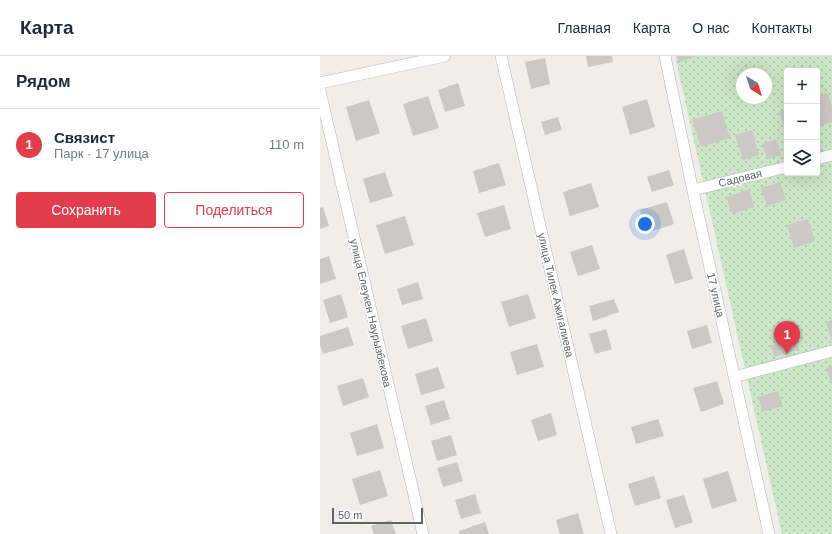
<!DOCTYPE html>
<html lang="ru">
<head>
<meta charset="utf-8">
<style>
  body { margin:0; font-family:Arial,sans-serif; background:#f2f2f3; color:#1f2937 }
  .controls { position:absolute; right:12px; top:12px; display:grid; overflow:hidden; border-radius:4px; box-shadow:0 4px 16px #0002 }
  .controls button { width:36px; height:36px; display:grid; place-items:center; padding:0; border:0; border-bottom:1px solid #e0e1e3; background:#fff; color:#1f2937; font:20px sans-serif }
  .compass { position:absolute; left:416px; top:12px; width:36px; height:36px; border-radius:50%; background:#fff; box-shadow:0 4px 16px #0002; rotate:142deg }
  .scale { position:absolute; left:12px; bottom:10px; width:91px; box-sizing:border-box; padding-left:4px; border:2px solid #5f6468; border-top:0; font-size:11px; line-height:14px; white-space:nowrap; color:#5f6468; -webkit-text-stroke:3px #fff; paint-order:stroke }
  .you { position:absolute; left:325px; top:168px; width:14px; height:14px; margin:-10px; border:3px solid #fff; border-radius:50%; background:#1a73e8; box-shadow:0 0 0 6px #1a73e833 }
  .badge { display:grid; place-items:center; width:26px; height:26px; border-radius:50%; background:#e33c4b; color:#fff; font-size:13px; font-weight:700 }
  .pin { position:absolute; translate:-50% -33px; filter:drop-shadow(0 1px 2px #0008) }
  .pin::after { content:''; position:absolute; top:21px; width:14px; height:12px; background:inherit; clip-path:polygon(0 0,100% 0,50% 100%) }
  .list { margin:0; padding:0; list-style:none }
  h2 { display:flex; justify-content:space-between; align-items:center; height:52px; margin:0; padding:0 16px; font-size:17px }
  h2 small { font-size:13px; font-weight:400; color:#747a83 }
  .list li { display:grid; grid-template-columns:26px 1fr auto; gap:12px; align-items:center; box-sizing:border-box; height:72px; padding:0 16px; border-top:1px solid #e0e1e3 }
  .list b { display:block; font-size:15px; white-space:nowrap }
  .list p { margin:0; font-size:13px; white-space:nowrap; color:#747a83 }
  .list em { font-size:13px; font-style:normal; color:#747a83 }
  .actions { display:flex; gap:8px; padding:12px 16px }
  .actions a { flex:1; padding:9px 0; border:1px solid #e33c4b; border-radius:4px; text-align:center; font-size:14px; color:#e33c4b }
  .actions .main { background:#e33c4b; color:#fff }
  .icon { flex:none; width:22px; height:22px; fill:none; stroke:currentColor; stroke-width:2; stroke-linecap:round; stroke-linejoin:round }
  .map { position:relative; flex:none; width:512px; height:478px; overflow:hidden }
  header { display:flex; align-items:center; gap:24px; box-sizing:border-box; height:56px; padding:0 20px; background:#fff; border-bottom:1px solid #e0e1e3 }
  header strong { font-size:19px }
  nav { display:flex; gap:22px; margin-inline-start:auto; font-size:14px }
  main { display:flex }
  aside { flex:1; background:#fff }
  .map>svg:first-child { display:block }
  .garden { fill:url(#garden-dots); fill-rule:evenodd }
  .building { fill:#ccc8c4 }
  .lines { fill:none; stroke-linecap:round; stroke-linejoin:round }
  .street-casing { stroke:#b3b6ba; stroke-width:12 }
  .street { stroke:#fff; stroke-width:11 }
  .labels { text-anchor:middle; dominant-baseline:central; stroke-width:3; stroke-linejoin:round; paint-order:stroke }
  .street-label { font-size:11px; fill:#5f6468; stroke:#fff }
</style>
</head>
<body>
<header>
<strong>Карта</strong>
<nav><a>Главная</a><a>Карта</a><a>О нас</a><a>Контакты</a></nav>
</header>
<main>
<aside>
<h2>Рядом<small></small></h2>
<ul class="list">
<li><span class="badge">1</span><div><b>Связист</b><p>Парк · 17 улица</p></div><em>110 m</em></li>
</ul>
<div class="actions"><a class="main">Сохранить</a><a>Поделиться</a></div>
</aside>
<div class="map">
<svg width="512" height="478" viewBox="0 0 512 478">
  <defs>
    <pattern id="garden-dots" width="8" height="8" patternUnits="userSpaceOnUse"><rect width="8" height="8" fill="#cce7c6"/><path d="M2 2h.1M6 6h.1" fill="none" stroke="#a9bfa5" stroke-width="1.8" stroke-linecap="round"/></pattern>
  </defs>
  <rect width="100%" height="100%" fill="#f1ede8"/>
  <!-- garden -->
  <path class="garden" d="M 355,0 L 512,0 L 512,478 L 462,478 ZM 467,15 L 497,15 L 497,117 L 467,117 ZM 422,18 L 446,18 L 446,42 L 422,42 Z"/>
  <!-- building -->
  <g class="building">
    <polygon points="266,0 292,0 293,6 268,11"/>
    <polygon points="357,0 377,0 359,6"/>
    <polygon points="225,2 230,28 211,33 205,6"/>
    <polygon points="138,27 145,50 125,56 118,34"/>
    <polygon points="508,37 512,51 512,66 498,71 497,66 497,40"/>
    <polygon points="108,40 119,72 93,80 83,48"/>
    <polygon points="327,43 335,71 310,79 302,51"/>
    <polygon points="49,44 60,77 36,85 26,51"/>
    <polygon points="467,54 467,79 459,56"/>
    <polygon points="402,55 410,82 381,91 372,64"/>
    <polygon points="238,61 242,74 225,79 221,66"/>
    <polygon points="432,74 439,99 423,104 415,79"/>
    <polygon points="456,83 461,99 447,103 442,88"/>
    <polygon points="179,107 186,129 159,137 153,115"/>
    <polygon points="349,114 354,129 332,136 327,121"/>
    <polygon points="65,116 73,140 50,147 43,123"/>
    <polygon points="460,126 466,144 447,150 441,132"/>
    <polygon points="271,127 279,151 250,160 243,136"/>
    <polygon points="429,133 434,151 412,158 406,141"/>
    <polygon points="347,146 354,168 327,177 320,154"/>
    <polygon points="184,149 191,173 165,181 157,157"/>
    <polygon points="3,151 9,170 0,173 0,152"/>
    <polygon points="85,160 94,189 65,198 56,169"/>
    <polygon points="488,163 495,185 474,192 467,169"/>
    <polygon points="272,189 280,213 258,220 250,196"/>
    <polygon points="364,193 373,223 355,228 346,199"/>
    <polygon points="9,200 16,223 0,228 0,203"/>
    <polygon points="98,226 103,243 82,249 77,233"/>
    <polygon points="21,238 28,261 10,267 3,244"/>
    <polygon points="208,238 216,262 189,271 181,246"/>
    <polygon points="294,243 299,256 273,265 269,250"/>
    <polygon points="106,262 113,285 88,293 81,270"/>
    <polygon points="512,264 512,285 506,266"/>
    <polygon points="387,269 392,287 372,293 367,275"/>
    <polygon points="28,271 34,289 3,298 0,289 0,280"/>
    <polygon points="286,273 292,293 275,298 269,278"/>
    <polygon points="475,283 479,293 454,301 451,290"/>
    <polygon points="217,288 224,311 197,319 190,296"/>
    <polygon points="512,310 512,330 506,312"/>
    <polygon points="118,311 125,332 101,339 95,318"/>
    <polygon points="43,322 49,341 23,350 17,330"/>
    <polygon points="397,325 404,348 381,356 373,332"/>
    <polygon points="458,335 463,350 443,356 438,341"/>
    <polygon points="124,344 130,363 111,369 105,350"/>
    <polygon points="231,357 237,379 218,385 211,364"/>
    <polygon points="338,363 344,380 316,388 311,371"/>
    <polygon points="57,368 64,392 37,400 30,377"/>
    <polygon points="131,379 137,399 117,405 111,385"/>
    <polygon points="137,406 143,425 123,431 117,412"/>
    <polygon points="60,414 68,440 40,449 32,423"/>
    <polygon points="408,415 417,445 392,453 383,423"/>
    <polygon points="334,420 341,442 315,450 308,428"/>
    <polygon points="155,438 161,457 141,463 135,444"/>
    <polygon points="364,439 373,466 355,472 346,444"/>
    <polygon points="258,457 264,478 240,478 236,464"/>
    <polygon points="71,464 76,478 54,478 51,470"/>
    <polygon points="165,466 169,478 140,478 139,475"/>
  </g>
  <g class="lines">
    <defs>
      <g id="street">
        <polyline points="181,0 291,478"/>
        <polyline points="345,0 371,126 449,478"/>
        <polyline points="0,27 125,0"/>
        <polyline points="0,35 103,478"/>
        <polyline points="497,103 512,99"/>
        <polyline points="373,134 467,111"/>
        <polyline points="414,321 512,295"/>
      </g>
    </defs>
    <!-- street casing -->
    <use href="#street" class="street-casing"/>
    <!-- street -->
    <use href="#street" class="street"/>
  </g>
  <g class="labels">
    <!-- street labels -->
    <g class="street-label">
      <text transform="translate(420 122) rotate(-14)">Садовая</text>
      <text transform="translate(236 239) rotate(77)">улица Тилек Ажигалиева</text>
      <text transform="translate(396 239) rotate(77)">17 улица</text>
      <text transform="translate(51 257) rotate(77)">улица Елеукен Наурызбекова</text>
    </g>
  </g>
</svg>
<div class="controls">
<button>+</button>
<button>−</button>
<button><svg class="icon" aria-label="layers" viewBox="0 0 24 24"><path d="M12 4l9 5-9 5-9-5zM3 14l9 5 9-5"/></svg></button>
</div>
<svg class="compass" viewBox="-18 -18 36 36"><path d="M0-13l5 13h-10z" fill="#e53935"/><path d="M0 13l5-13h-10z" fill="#747a83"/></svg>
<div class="scale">50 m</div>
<div class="you"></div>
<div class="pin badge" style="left:467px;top:298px">1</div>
</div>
</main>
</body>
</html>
